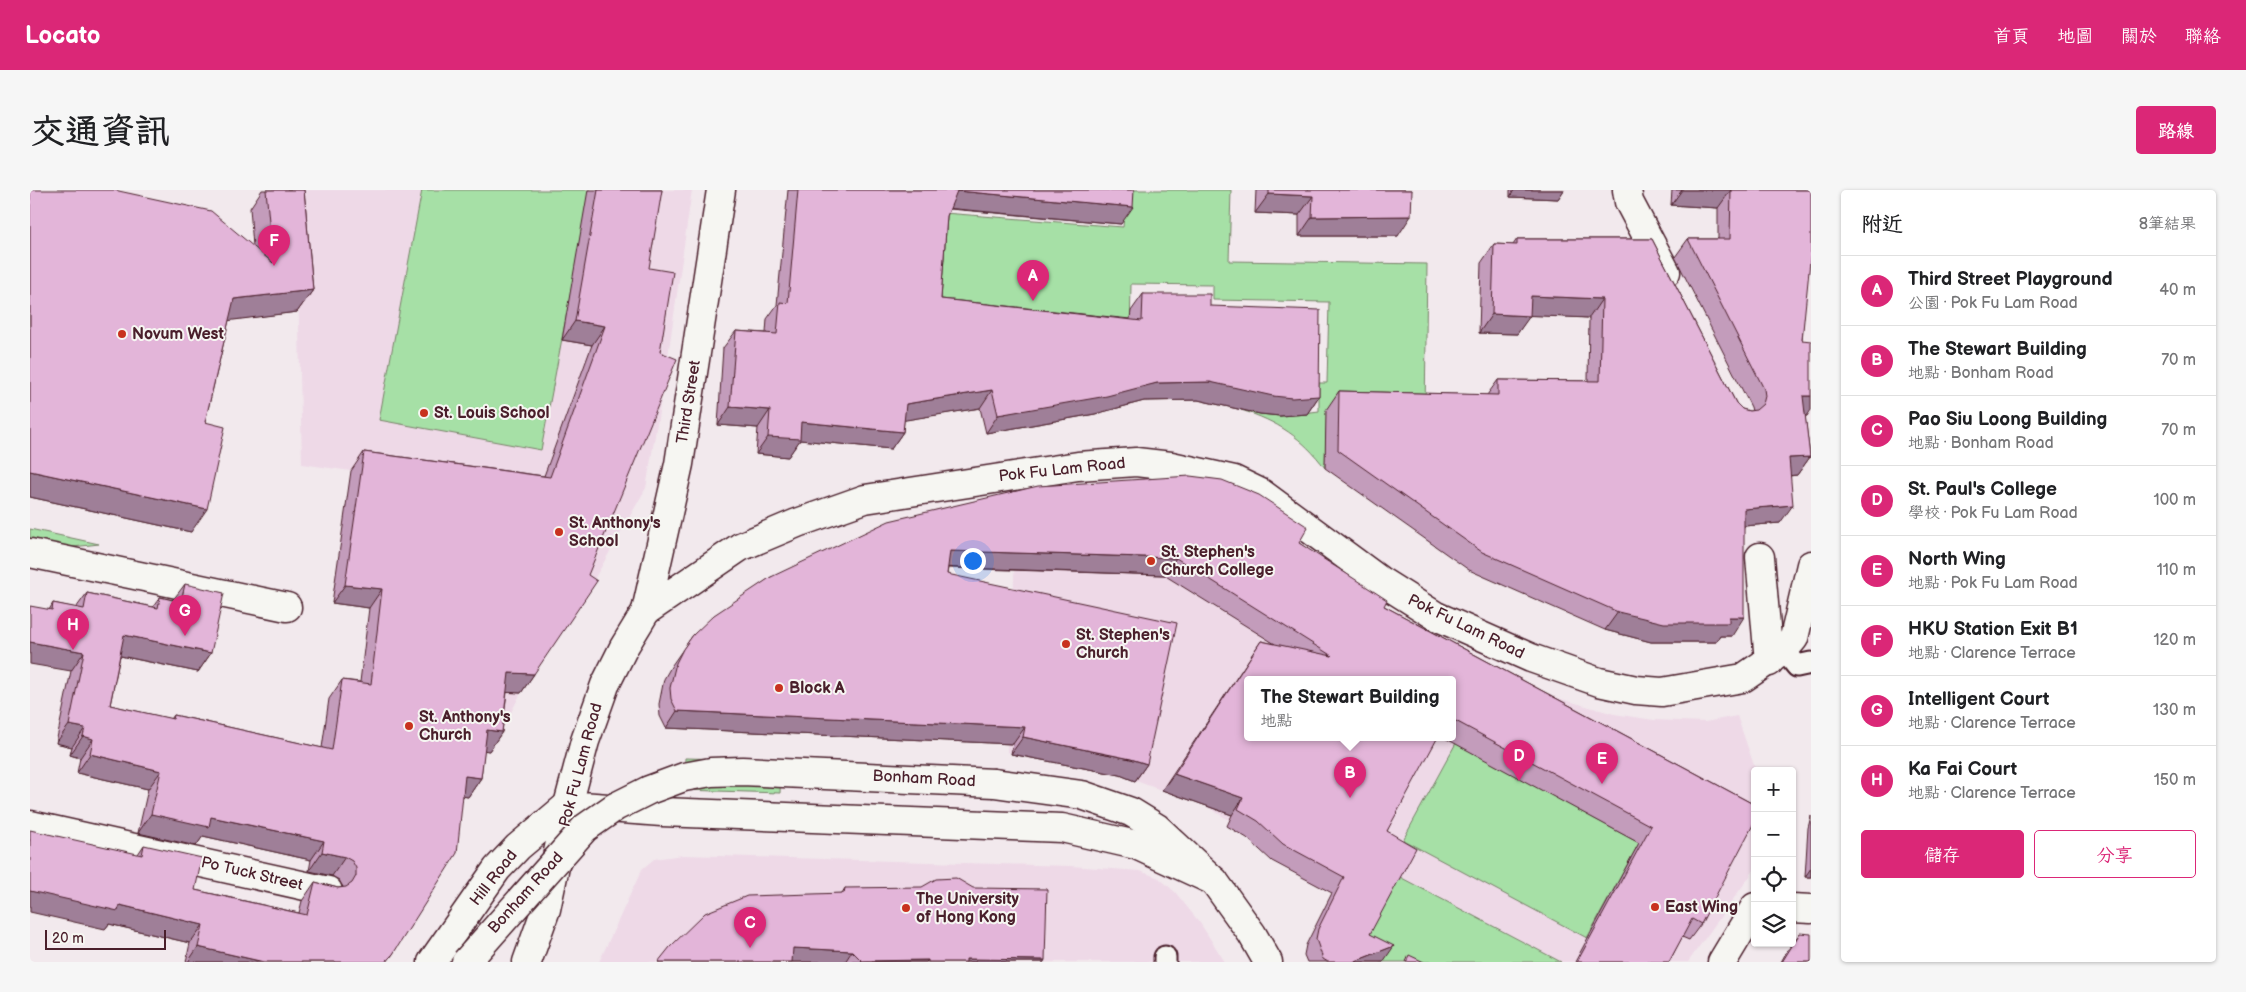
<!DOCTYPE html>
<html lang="zh-TW">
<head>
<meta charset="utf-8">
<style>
  body { margin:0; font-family:"Balsamiq Sans","LXGW WenKai TC",sans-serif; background:#f6f6f6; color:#202124 }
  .controls { position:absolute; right:15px; bottom:15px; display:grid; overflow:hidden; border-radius:5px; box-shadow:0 1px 4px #0004 }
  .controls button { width:45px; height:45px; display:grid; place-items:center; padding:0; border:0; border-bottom:1px solid #e0e0e0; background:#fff; color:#202124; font:25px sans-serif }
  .scale { position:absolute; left:15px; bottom:12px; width:121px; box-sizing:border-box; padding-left:5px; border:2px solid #4a1f2b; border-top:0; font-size:14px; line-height:18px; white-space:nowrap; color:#4a1f2b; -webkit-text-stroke:4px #f6f6f2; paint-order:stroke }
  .you { position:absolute; left:942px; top:370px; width:18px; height:18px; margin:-12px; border:4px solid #fff; border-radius:50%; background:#1a73e8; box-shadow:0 0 0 8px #1a73e833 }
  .badge { display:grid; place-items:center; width:32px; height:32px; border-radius:50%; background:#db2777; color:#fff; font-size:16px; font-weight:700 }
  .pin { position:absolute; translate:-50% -41px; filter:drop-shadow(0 1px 2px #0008) }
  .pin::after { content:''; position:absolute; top:26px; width:18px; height:15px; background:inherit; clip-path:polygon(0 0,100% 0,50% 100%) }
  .popup { position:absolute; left:1214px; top:486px; width:212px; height:65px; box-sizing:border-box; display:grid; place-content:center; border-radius:5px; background:#fff; filter:drop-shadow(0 1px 4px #0005); font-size:16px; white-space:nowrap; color:#757577 }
  .popup b { font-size:19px; color:#202124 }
  .popup::after { content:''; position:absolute; left:50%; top:100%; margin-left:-10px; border:10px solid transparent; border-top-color:#fff }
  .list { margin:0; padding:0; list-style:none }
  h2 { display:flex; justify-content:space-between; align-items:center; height:65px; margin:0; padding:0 20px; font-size:21px }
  h2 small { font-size:16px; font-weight:400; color:#757577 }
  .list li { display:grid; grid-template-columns:32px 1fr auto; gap:15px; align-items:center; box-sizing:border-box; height:70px; padding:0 20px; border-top:1px solid #e0e0e0 }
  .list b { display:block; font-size:19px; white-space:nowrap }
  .list p { margin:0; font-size:16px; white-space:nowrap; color:#757577 }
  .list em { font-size:16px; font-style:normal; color:#757577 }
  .actions { display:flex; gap:10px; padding:15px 20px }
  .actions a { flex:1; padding:11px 0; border:1px solid #db2777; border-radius:5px; text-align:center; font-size:18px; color:#db2777 }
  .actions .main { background:#db2777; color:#fff }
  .icon { flex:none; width:28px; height:28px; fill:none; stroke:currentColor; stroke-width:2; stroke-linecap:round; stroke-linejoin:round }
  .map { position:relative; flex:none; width:1781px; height:772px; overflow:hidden; border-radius:5px }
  header { display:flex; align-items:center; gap:30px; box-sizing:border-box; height:70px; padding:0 25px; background:#db2777; color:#fff }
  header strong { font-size:24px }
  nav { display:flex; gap:28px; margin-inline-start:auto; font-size:18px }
  .intro { display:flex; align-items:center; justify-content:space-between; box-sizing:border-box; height:120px; padding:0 30px }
  h1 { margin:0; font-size:35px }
  .button { padding:12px 22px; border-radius:5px; background:#db2777; color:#fff; font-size:18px; font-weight:700 }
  main { display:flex; gap:30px; padding:0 30px }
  aside { flex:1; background:#fff; border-radius:5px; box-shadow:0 1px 4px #0004 }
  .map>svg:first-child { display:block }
  .built { fill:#eed9e7; fill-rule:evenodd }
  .green { fill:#a6e0a6; stroke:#788068 }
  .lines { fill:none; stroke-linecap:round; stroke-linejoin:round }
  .lane-casing { stroke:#4a1f2b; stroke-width:25 }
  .street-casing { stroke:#4a1f2b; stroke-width:31 }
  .secondary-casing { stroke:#4a1f2b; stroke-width:31 }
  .primary-casing { stroke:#4a1f2b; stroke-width:31 }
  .lane { stroke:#f6f6f2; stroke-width:21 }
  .street { stroke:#f6f6f2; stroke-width:28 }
  .secondary { stroke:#f6f6f2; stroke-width:28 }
  .primary { stroke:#f6f6f2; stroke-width:28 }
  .secondary-bridge-casing { stroke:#4a1f2b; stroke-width:31; stroke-linecap:butt }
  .secondary-bridge { stroke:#f6f6f2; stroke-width:28 }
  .wall { fill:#c39cbb; stroke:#4a1f2b }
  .shaded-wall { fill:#9f7f98; stroke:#4a1f2b }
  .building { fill:#e3b5d9; stroke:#4a1f2b }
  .poi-dot { fill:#c8321e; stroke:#f6f6f2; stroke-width:2 }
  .labels { text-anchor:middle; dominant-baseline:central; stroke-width:4; stroke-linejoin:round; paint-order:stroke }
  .poi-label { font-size:16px; font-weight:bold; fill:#4a1f2b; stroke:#f6f6f2; text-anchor:start }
  .street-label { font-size:16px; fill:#4a1f2b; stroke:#f6f6f2 }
</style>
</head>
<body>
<header>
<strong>Locato</strong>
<nav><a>首頁</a><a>地圖</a><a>關於</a><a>聯絡</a></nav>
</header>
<div class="intro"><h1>交通資訊</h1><a class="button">路線</a></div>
<main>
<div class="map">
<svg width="1781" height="772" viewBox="0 0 1781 772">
  <rect width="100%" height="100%" fill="#f2e9ed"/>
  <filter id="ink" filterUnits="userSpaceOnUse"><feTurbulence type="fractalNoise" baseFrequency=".02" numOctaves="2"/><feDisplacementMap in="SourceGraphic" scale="10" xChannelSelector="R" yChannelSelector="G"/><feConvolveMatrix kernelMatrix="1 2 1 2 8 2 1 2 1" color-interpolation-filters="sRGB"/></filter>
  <g filter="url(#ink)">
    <!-- built -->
    <g class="built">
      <polygon points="266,0 662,0 635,187 616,298 553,409 491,503 477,530 444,526 458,404 306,385 321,281 272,274"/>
      <path d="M 987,315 L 1358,431 L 1521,506 L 1584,524 L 1624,530 L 1675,532 L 1707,526 L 1726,581 L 1725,581 L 1725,679 L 1658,772 L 1276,772 L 1274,765 L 1276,755 L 1302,703 L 1242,671 L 1217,648 L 1197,636 L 1199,630 L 1164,609 L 1162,611 L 1128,599 L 1106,591 L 1106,588 L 977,562 ZM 1218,489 L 1422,489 L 1422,547 L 1218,547 Z"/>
      <polygon points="653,665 1040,676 1110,681 1129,688 1145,702 1170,733 1195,772 569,772 612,679 624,669"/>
    </g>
    <!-- green -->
    <g class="green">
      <polygon points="392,0 560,0 511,260 349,230"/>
      <path d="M 1096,0 L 1201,0 L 1199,71 L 1397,74 L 1395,222 L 1297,220 L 1295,278 C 1273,248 1247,231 1211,220 L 1250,226 L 1289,221 L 1289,193 L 1297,193 L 1299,112 L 1183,110 L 1183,95 L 1101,94 L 1100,148 L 904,127 L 914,23 L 1093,37 Z"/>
      <polygon points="0,339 69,354 26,359 0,354"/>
      <polygon points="1426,553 1609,653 1557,748 1373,650"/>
      <polygon points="655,568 751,570 750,603 654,600"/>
      <polygon points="1368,686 1531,772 1350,772 1329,760"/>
    </g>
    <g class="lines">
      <defs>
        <g id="lane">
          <polyline points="1754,460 1767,476 1781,473"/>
          <polyline points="1135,767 1135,772"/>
        </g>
        <g id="street">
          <polyline points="1597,0 1599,12 1636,82"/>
          <polyline points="0,363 257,417"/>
          <polyline points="1730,367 1739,472"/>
          <polyline points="0,635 298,701"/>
          <polyline points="1762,718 1781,719"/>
          <polyline points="402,772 467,679 488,657 538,615"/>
          <polyline points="1692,772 1725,717"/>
        </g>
        <g id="secondary">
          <polyline points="616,421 649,274 691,0"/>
          <polyline points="964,593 1052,605 1101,622 1127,638 1184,691 1222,744 1238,772"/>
          <polyline points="1184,691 1106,655 1032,638 632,622 538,615 555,551 575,495 594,457 616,421 710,357 767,333 835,309 1048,276 1106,272 1141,276 1204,290 1231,303 1349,390 1406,426 1501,468 1569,492 1606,500 1632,502 1713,488 1754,460 1764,448 1781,375"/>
        </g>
        <polyline id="primary" points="497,772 516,719 538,615"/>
      </defs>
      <!-- lane casing -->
      <use href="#lane" class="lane-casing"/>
      <!-- street casing -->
      <use href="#street" class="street-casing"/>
      <!-- secondary casing -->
      <use href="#secondary" class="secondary-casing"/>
      <!-- primary casing -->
      <use href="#primary" class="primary-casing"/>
      <!-- lane -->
      <use href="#lane" class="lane"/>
      <!-- street -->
      <use href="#street" class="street"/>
      <!-- secondary -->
      <use href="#secondary" class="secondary"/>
      <!-- primary -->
      <use href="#primary" class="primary"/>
      <defs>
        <polyline id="secondary-bridge" points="436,772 555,638 585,617 619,600 654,587 681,582 712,581 964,593"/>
      </defs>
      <!-- secondary-bridge casing -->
      <use href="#secondary-bridge" class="secondary-bridge-casing"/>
      <!-- secondary-bridge -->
      <use href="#secondary-bridge" class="secondary-bridge"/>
    </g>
    <!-- wall -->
    <g class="wall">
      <polygon points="0,0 223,56 220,18 232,0 274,0 283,100 267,122 199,130 175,232 161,342 0,307"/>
      <polygon points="558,0 632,0 504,484 491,503 477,502 472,542 459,561 454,560 451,588 438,607 433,606 363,764 357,772 156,772 160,753 79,734 75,739 108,664 114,655 165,700 269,723 272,711 285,692 308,698 313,697 309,690 302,686 279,681 281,670 173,646 166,656 108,643 118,599 47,583 50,568 40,565 42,557 26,553 41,481 19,420 23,413 46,418 57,403 123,417 130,407 143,410 155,394 181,463 168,482 90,466 80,515 141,529 144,525 292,558 299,509 312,490 330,492 339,418 302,413 321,281 334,262 514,286 562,155 532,150"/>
      <polygon points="758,0 1104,0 1091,34 920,19 917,26 911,109 1100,129 1101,121 1113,104 1180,116 1289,206 1277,224 1250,226 1230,224 1168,210 1114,211 1065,224 956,243 950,218 874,230 873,242 861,259 770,250 758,267 726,264 728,238 688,235 693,158 706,141 736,143 737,129 747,115"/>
      <polygon points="1226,0 1382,0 1368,46 1269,46 1269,25 1225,23"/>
      <polygon points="1480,0 1534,0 1528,9 1480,7"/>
      <polygon points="1642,0 1781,0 1772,150 1777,226 1775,226 1780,267 1767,285 1760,286 1750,333 1714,336 1702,446 1690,446 1686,452 1621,452 1575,440 1439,380 1295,278 1296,220 1309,201 1457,205 1468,190 1558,191 1559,128 1500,125 1487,144 1449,143 1451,73 1464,54 1483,55 1487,49 1622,49 1706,213 1712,219 1719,221 1722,221 1721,217 1645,67 1658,49 1688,49 1688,18 1641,15"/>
      <polygon points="1269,353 1354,416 1725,615 1671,734 1659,750 1652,747 1639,772 1545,772 1609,653 1413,547 1422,547 1422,489 1357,641 1340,744 1353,772 1277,772 1274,765 1276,755 1302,703 1242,671 1217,648 1197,636 1202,625 1132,600 1231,451 1245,454 1134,385 918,378 917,384 1117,574 1105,591 1090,585 981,564 983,554 636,538 630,526 629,514 634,489 642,475 663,445 741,387"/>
      <polygon points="1781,626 1781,687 1775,687 1778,638"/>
      <polygon points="815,698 1014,772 628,772 812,703"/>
      <polygon points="1770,743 1781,772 1751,772 1757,761"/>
    </g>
    <!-- shaded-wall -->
    <g class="shaded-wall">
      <polygon points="1484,0 1534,0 1528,9 1480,7"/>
      <polygon points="1652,0 1701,0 1688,18 1641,15"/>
      <polygon points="927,1 1103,17 1091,34 915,18"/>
      <polygon points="1239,4 1283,6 1269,25 1225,23"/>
      <polygon points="1381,26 1368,46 1269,46 1282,27"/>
      <polygon points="283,100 267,122 188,132 204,109"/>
      <polygon points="1501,106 1572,109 1559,128 1488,125"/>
      <polygon points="1462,124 1500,126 1487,144 1449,143"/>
      <polygon points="545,131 575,136 562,155 532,150"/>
      <polygon points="1180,192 1289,206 1277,224 1250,226 1230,224 1168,210 1114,211 1065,224 956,243 968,225 1127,193"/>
      <polygon points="962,200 950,218 864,232 876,214"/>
      <polygon points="1773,206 1781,206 1781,220 1777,226 1761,224"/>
      <polygon points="700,217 740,220 728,238 688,235"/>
      <polygon points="771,232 873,242 861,259 770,250 758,267 726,264 738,247"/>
      <polygon points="1780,267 1767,285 1746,287 1759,268"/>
      <polygon points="0,281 177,319 161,342 0,307"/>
      <polygon points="1763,315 1750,333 1702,337 1714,319"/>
      <polygon points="920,361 1146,368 1134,385 908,377"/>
      <polygon points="315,395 352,399 339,418 302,413"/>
      <polygon points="1588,422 1699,427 1714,427 1702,446 1690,446 1686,452 1621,452 1575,440"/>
      <polygon points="94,445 181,463 168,482 81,464"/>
      <polygon points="0,452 54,462 41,481 0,474"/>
      <polygon points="479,483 504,484 491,503 466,502"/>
      <polygon points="647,521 995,537 983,554 636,538"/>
      <polygon points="39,535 55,538 42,557 26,553"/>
      <polygon points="457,540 472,542 459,561 444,559"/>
      <polygon points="53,546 63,549 50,568 40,565"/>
      <polygon points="993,547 1101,569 1117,574 1105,591 1090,585 981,564"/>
      <polygon points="60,564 131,581 118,599 47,583"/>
      <polygon points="1144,584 1213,608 1202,625 1132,600"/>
      <polygon points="435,586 451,588 438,607 422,605"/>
      <polygon points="121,624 181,627 294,651 281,670 173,646 166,656 108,643"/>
      <polygon points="292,662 315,667 302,686 279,681"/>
      <polygon points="1781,678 1781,687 1775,687"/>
      <polygon points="0,701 90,715 173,735 160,753 79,734 75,739 0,722"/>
      <polygon points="1364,756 1353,772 1323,772"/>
      <polygon points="168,757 234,772 158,772"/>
      <polygon points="763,758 822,761 815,772 714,772"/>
      <polygon points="936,769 1015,770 1014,772 935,772"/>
      <polygon points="898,770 896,772 832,772 832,771"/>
    </g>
    <!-- building -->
    <g class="building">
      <polygon points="0,0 84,0 181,21 243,73 236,0 274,0 283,100 204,109 175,232 195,237 177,319 0,281"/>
      <polygon points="568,0 632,0 619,78 643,82 630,162 647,169 558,385 567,391 504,484 479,483 472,542 457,540 451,588 435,586 427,663 363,764 355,772 234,772 168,757 173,735 90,715 88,721 0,701 0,640 112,665 114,655 172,668 165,700 277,725 285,692 308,698 316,697 322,693 326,686 326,678 322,671 315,667 292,662 294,651 181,627 179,637 121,624 131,581 60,564 63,549 53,546 55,538 39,535 54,462 0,452 0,416 22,420 23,413 54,419 57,403 128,418 130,407 151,412 155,394 194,403 181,463 94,445 80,515 143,529 144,525 302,560 312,490 341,494 352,399 315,395 334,262 520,287 575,136 545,131"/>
      <polygon points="768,0 1104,0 1103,17 927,1 917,26 911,109 1112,131 1113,104 1180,104 1180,116 1290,120 1289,206 1262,208 1243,206 1180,192 1127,193 1077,206 968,225 962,200 876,214 873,242 771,232 770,249 738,247 740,220 700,217 706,141 747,144 750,112 758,113"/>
      <polygon points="1239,0 1382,0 1381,26 1282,27 1283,6 1239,4"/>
      <polygon points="1701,0 1781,0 1781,61 1772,150 1781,151 1781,206 1773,206 1780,267 1759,268 1763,315 1714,319 1714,427 1699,427 1699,433 1634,433 1588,422 1452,362 1308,260 1309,201 1468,205 1468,190 1570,191 1572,109 1501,106 1500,126 1462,124 1464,54 1487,55 1487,49 1622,49 1706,213 1712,219 1719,221 1726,220 1733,214 1735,206 1734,199 1658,49 1700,49"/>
      <polygon points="1160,286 1192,290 1229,305 1278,337 1269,353 1357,410 1354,416 1725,615 1725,631 1671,734 1662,729 1639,772 1547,772 1621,636 1422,529 1422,489 1218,489 1218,547 1408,547 1357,641 1386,658 1340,744 1364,756 1323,772 1298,772 1293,769 1286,749 1288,739 1314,687 1253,654 1228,631 1208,619 1213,608 1144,584 1231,451 1302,466 1146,368 920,361 917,384 1147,433 1117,574 1101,569 993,547 995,537 647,521 641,509 640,498 646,473 653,459 663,445 684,425 741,387 859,331 1008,296"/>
      <polygon points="926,688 943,698 1017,699 1015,770 936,769 936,772 898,772 898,770 832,771 822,761 763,758 762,772 628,772 640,757 675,723 717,706 814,703 815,698 892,697 906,689"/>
      <polygon points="1770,743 1781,744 1781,772 1752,772"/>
      <polygon points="1379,765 1394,772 1376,772"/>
    </g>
  </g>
  <!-- markers -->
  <g class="poi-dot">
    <circle cx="92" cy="144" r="5"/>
    <circle cx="394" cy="223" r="5"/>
    <circle cx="529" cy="342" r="5"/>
    <circle cx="1121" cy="371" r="5"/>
    <circle cx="1036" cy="454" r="5"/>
    <circle cx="749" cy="498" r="5"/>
    <circle cx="379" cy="536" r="5"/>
    <circle cx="1625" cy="717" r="5"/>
    <circle cx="876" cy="718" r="5"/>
  </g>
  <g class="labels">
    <!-- poi labels -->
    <g class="poi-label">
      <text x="102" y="144">Novum West</text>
      <text x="404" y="223">St. Louis School</text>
      <text x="539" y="333">St. Anthony's<tspan x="539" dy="18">School</tspan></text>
      <text x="1131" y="362">St. Stephen's<tspan x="1131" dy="18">Church College</tspan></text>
      <text x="1046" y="445">St. Stephen's<tspan x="1046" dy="18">Church</tspan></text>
      <text x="759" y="498">Block A</text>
      <text x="389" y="527">St. Anthony's<tspan x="389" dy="18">Church</tspan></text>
      <text x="886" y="709">The University<tspan x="886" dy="18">of Hong Kong</tspan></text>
      <text x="1635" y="717">East Wing</text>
    </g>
    <!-- street labels -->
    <g class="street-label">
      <text transform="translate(659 212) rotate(-81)">Third Street</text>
      <text transform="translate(1032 280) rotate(-6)">Pok Fu Lam Road</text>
      <text transform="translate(1436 437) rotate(26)">Pok Fu Lam Road</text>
      <text transform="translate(551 575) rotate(-75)">Pok Fu Lam Road</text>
      <text transform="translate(894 589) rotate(3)">Bonham Road</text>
      <text transform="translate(222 684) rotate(13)">Po Tuck Street</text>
      <text transform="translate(464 688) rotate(-52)">Hill Road</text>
      <text transform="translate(496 703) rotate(-48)">Bonham Road</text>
    </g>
  </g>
</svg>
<div class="controls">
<button>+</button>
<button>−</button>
<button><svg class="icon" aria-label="locate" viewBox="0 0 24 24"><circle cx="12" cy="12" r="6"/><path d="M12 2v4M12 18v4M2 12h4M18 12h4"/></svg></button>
<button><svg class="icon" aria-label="layers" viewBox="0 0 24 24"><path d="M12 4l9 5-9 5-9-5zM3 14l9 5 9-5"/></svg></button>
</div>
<div class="scale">20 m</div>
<div class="you"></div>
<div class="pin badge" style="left:1003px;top:111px">A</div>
<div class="pin badge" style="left:1320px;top:608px">B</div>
<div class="popup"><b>The Stewart Building</b>地點</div>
<div class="pin badge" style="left:720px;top:758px">C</div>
<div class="pin badge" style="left:1489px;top:591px">D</div>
<div class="pin badge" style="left:1572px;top:594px">E</div>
<div class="pin badge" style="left:244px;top:76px">F</div>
<div class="pin badge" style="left:155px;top:446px">G</div>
<div class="pin badge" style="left:43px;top:460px">H</div>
</div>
<aside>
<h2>附近<small>8筆結果</small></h2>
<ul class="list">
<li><span class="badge">A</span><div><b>Third Street Playground</b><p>公園 · Pok Fu Lam Road</p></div><em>40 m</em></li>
<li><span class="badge">B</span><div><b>The Stewart Building</b><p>地點 · Bonham Road</p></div><em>70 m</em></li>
<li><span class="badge">C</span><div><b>Pao Siu Loong Building</b><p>地點 · Bonham Road</p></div><em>70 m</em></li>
<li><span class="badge">D</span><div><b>St. Paul's College</b><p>學校 · Pok Fu Lam Road</p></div><em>100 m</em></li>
<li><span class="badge">E</span><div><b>North Wing</b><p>地點 · Pok Fu Lam Road</p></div><em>110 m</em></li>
<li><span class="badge">F</span><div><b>HKU Station Exit B1</b><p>地點 · Clarence Terrace</p></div><em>120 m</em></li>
<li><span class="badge">G</span><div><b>Intelligent Court</b><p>地點 · Clarence Terrace</p></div><em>130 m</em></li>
<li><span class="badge">H</span><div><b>Ka Fai Court</b><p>地點 · Clarence Terrace</p></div><em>150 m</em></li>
</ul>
<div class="actions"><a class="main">儲存</a><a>分享</a></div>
</aside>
</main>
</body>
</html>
